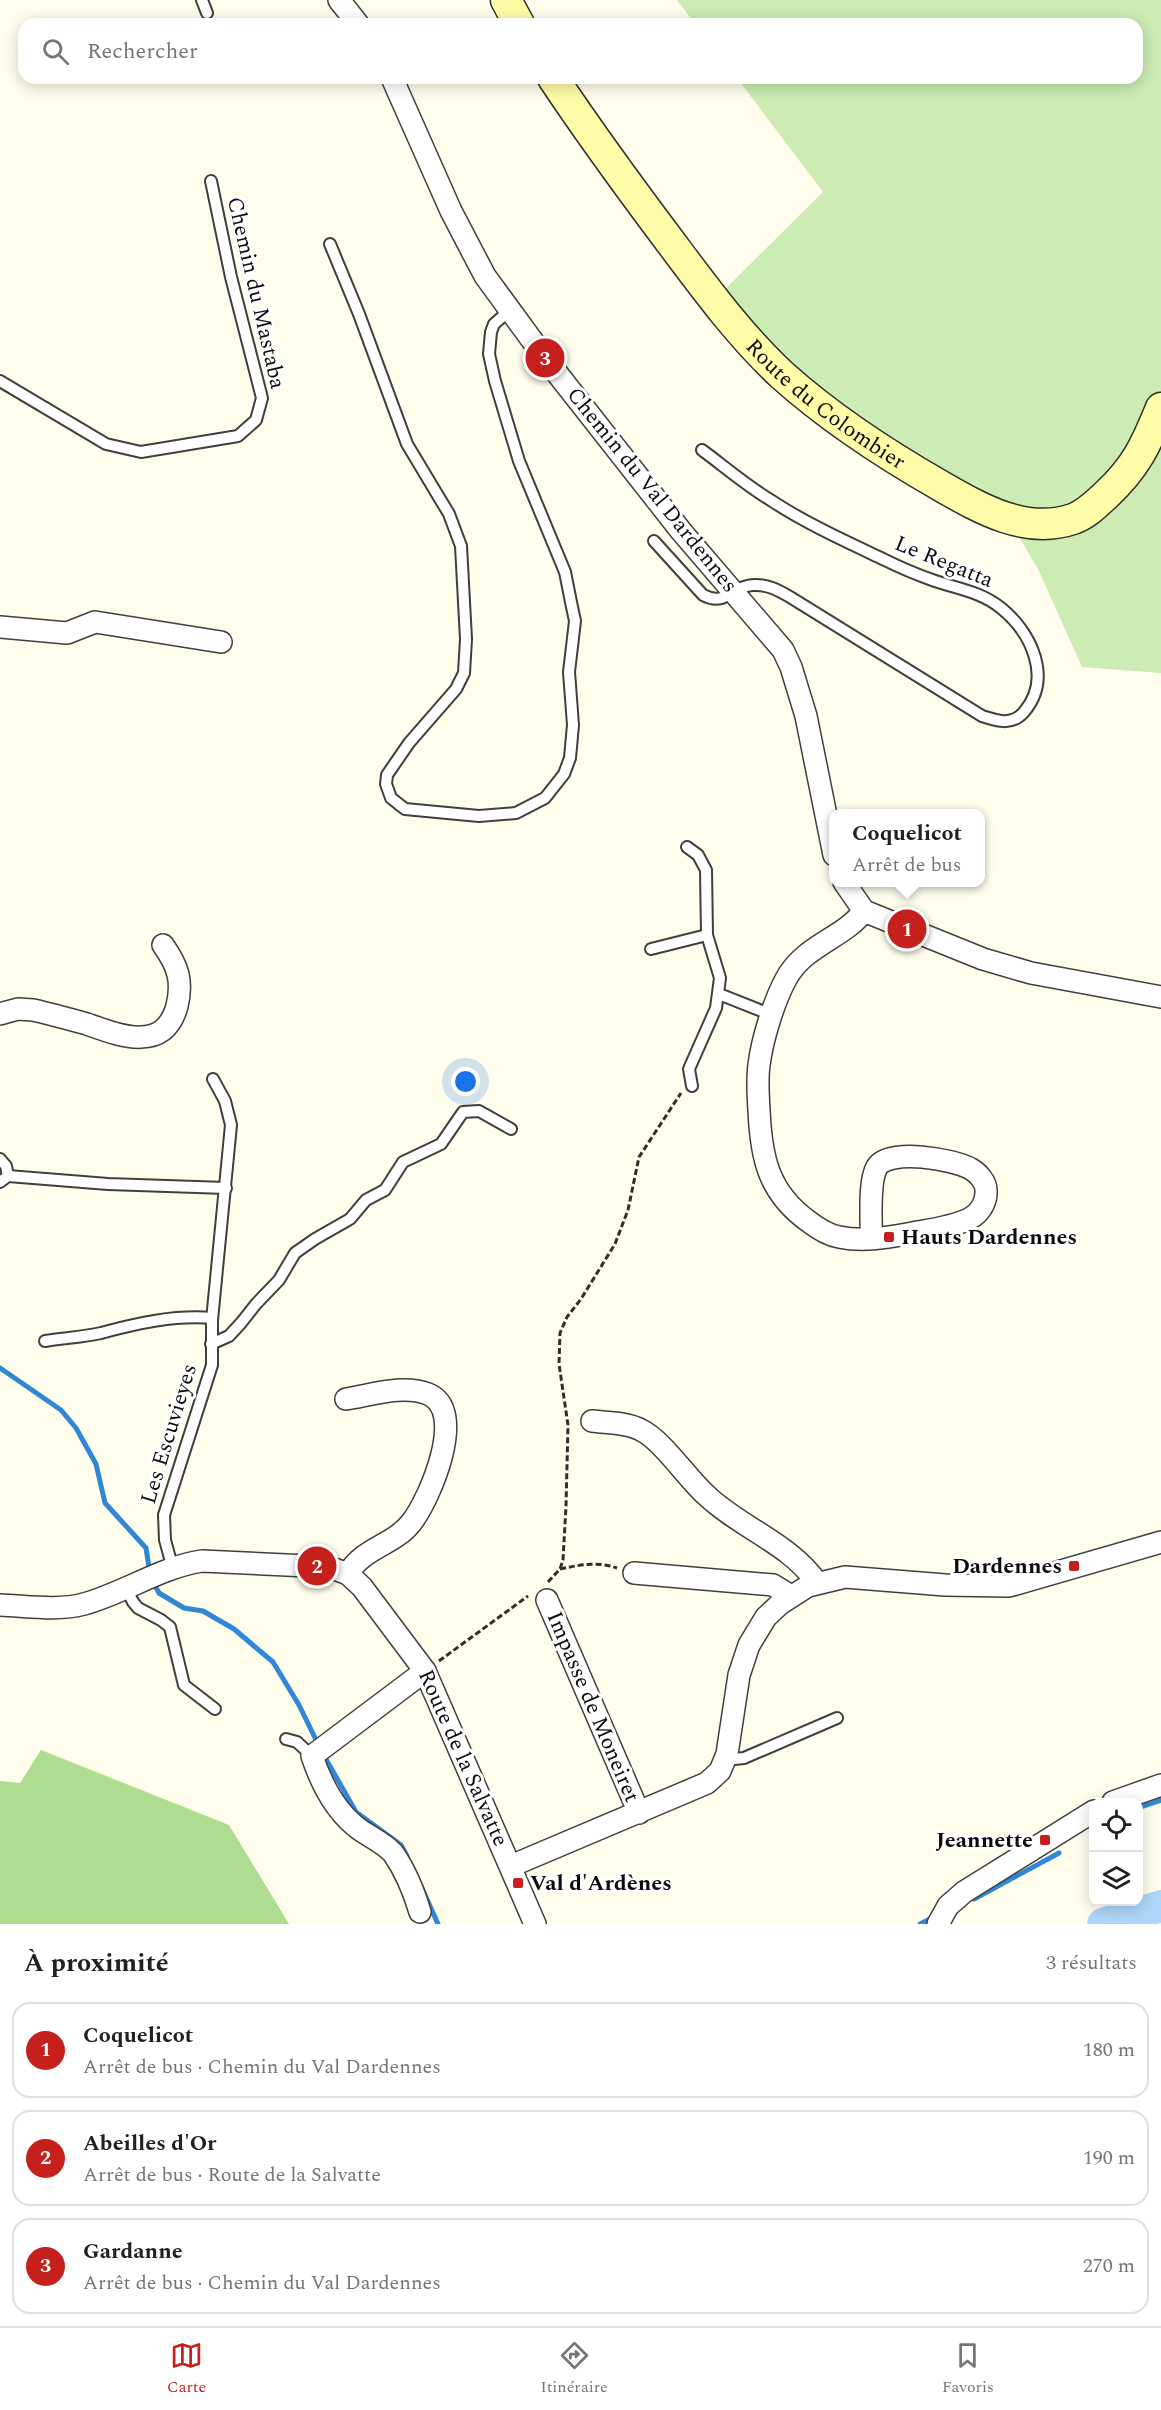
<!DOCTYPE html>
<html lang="fr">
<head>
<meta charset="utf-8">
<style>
  body { margin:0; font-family:Spectral,serif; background:#f6f6f6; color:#202124 }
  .controls { position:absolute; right:18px; bottom:18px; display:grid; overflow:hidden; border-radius:12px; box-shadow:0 3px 15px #0003 }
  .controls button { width:54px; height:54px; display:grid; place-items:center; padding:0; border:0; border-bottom:2px solid #e0e0e0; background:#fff; color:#202124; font:30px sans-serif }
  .you { position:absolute; left:466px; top:1082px; width:21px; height:21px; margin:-15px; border:4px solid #fff; border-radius:50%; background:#1a73e8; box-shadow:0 0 0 9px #1a73e833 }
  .badge { display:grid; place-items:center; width:39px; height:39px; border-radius:50%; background:#c5201c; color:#fff; font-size:20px; font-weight:700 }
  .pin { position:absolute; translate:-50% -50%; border:3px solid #fff; box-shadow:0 2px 6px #0006 }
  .popup { position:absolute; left:829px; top:809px; width:156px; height:78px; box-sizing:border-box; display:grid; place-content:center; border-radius:12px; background:#fff; filter:drop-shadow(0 2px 4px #0005); font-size:20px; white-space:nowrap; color:#757577 }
  .popup b { font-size:22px; color:#202124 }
  .popup::after { content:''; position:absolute; left:50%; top:100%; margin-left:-12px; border:12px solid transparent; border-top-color:#fff }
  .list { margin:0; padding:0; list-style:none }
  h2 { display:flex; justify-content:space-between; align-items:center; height:78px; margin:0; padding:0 24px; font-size:26px }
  h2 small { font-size:20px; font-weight:400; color:#757577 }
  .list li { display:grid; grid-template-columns:39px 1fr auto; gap:18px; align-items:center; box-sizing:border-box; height:96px; margin:0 12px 12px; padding:0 12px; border:2px solid #e0e0e0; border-radius:18px }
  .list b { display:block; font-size:22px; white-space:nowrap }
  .list p { margin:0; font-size:20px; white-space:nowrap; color:#757577 }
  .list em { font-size:20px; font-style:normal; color:#757577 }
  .icon { flex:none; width:33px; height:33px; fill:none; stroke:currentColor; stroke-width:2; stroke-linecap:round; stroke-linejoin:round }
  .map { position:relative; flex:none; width:1161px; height:1924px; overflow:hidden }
  .search { position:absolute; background:#fff; box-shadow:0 3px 15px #0003; left:18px; right:18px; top:18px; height:66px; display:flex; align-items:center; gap:15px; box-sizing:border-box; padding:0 21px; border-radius:18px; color:#757577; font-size:22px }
  .sheet { height:402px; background:#fff }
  nav { display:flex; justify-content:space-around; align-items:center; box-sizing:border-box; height:84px; border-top:2px solid #e0e0e0; background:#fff; font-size:16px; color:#757577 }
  nav a { display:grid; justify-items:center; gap:3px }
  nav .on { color:#c5201c }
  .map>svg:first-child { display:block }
  .green { fill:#ccecb3 }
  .forest { fill:#aedd91 }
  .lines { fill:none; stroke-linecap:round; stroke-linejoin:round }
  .stream { stroke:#2f87d6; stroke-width:5 }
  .river { stroke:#add7fa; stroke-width:32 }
  .lane-casing { stroke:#3f3f3f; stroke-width:14 }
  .street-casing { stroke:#3f3f3f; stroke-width:24 }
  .secondary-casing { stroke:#2e2e2e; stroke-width:33 }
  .path { stroke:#2e2e2e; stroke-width:3; stroke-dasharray:6 3; stroke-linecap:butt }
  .lane { stroke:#fff; stroke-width:10 }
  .street { stroke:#fff; stroke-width:21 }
  .secondary { stroke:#fffca7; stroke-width:30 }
  .poi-dot { fill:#c5201c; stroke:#fff; stroke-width:2 }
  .labels { text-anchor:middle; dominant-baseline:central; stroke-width:6; stroke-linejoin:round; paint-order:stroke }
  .street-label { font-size:22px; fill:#0c0c0c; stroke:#fff }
  .poi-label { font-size:22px; font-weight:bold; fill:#0c0c0c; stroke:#fff; text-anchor:start }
</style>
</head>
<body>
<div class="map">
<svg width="1161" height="1924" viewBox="0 0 1161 1924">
  <rect width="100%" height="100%" fill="#fffdec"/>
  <!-- green -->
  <polygon class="green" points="677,0 1161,0 1161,673 1082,667 1039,571 1007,516 878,448 716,298 823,192 737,78 1137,78 1137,24 695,24"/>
  <!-- forest -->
  <polygon class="forest" points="41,1750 229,1825 289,1924 0,1924 0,1781 20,1783"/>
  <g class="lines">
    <!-- stream -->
    <g class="stream">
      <polyline points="0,1368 61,1410 76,1428 96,1464 105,1503 146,1548 150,1574"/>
      <polyline points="153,1582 159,1593 184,1608 203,1611 234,1629 273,1662 299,1705 319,1746"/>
      <polyline points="323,1754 356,1812 401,1845 407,1856"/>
      <polyline points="1138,1808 1161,1800"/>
      <polyline points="421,1886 438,1924"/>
      <polyline points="974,1899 1059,1853"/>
      <polyline points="920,1924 934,1917"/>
    </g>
    <!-- river -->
    <polyline class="river" points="1103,1924 1161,1906"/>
    <defs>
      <g id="lane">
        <polyline points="202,0 207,13"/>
        <polyline points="330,244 359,314 407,444 449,514 461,546 466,639 464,673 456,689 409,743 387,775 386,784 391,798 405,809 479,816 516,813 545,798 564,774 570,758 573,725 569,672 575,621 572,607 565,572 519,461 495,381 489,354 491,332 494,324 510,310"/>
        <polyline points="0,381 106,444 141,452 238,436 256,420 262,398 231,277 211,181"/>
        <path d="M 654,541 L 703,595 C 726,607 732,586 753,585 C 767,584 778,590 790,597 L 982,716 C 997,721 1012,726 1024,712 C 1053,678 1031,632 1001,608 C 981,592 959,589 935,581 C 918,575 901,568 885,560 C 847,542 807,524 772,501 C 747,486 725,467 702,450"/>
        <polyline points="687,847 698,855 706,870 707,935 720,978 716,1008 689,1069 692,1086"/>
        <polyline points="651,949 707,935"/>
        <polyline points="719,994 772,1015"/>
        <polyline points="0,1159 6,1166 8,1176"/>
        <polyline points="0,1182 8,1176 108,1184 226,1188"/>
        <path d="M 45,1341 C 64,1338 83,1337 101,1333 C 138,1323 174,1315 212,1318"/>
        <polyline points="211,1344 229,1336 241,1323 256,1304 279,1280 295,1253 315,1239 350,1219 366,1200 385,1190 403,1162 441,1144 463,1112 479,1111 511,1129"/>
        <polyline points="173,1569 165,1540 164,1515 212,1365 212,1320 231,1125 225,1101 213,1079"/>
        <polyline points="126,1588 133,1602 138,1608 161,1620 170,1627 184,1685 215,1709"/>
        <polyline points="286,1739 297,1742 312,1756"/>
        <polyline points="725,1760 744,1758 837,1718"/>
      </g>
      <g id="street">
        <polyline points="339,0 358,24"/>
        <polyline points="392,78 451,211 485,276 545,358 681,531 783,650 791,667 806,716 834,855"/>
        <polyline points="0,627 67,633 95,622 221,642"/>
        <polyline points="844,882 864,911 983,959 1031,973 1161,997"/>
        <path d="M 864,911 C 844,938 804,945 786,979 C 774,1001 762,1040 759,1065 C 757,1079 758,1095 759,1110 C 761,1157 768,1192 808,1221 C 817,1228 828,1235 839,1237 C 862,1242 885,1238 907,1234 C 927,1230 950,1228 969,1219 C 979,1214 987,1203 986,1190 C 986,1182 978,1173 971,1169 C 954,1159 889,1148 877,1167 C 868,1182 872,1221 871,1239"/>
        <path d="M 0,1014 L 18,1009 L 33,1010 C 51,1014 69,1019 87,1024 C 118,1035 164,1054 177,1006 C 183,981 178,966 163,945"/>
        <path d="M 346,1399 C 371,1395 404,1384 428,1394 C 468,1410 430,1499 411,1523 C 394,1545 362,1548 348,1574"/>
        <path d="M 592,1421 C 607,1423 627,1422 641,1430 C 662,1440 687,1478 706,1495 C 739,1527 791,1544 817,1583"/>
        <polyline points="634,1573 773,1585 791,1596"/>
        <polyline points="547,1600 639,1813"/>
        <path d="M 0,1605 C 27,1606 58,1611 84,1604 C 124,1593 161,1567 202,1561 L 329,1567 L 348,1574 L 362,1587 L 425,1671 L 535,1924"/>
        <polyline points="1113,1802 1161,1785"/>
        <polyline points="511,1866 707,1783 720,1771 727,1754 739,1675 749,1645 766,1617 780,1604 808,1586 845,1577 945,1585 1009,1586 1161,1542"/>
        <path d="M 420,1912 C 414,1892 405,1870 393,1853 C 384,1843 370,1837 359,1829 C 336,1812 321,1783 312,1756 L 425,1671"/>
        <polyline points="938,1924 948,1906 964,1892 1094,1811"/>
      </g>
      <g id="secondary">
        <polyline points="506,0 519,24"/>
        <path id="s1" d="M 553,78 C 589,132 627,184 666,236 C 702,284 738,334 782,375 C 831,419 885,454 941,486 C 981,509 1026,535 1073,519 C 1087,514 1096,504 1106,495 C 1136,467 1146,445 1161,408"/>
      </g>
    </defs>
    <!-- lane casing -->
    <use href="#lane" class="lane-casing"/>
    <!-- street casing -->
    <use href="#street" class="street-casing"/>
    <!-- secondary casing -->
    <use href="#secondary" class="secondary-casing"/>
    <!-- path -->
    <g class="path">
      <path d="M 560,1569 C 580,1565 597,1561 617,1568"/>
      <polyline points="548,1582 560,1569 563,1560 566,1506 568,1425 559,1364 560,1333 567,1317 581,1299 615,1244 628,1210 639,1157 681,1093"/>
      <polyline points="439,1661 528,1596"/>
    </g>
    <!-- lane -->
    <use href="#lane" class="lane"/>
    <!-- street -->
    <use href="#street" class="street"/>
    <!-- secondary -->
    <use href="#secondary" class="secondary"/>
  </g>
  <!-- markers -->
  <g class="poi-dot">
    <rect x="883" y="1231" width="12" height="12" rx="3"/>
    <rect x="1068" y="1560" width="12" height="12" rx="3"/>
    <rect x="1039" y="1834" width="12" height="12" rx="3"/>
    <rect x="512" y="1877" width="12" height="12" rx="3"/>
  </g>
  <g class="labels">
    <!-- street labels -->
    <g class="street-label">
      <text transform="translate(256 293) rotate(77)">Chemin du Mastaba</text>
      <text stroke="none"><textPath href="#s1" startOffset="428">Route du Colombier</textPath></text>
      <text transform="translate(652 490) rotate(51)">Chemin du Val Dardennes</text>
      <text transform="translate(944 562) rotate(22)">Le Regatta</text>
      <text transform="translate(169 1434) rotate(-73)">Les Escuvieyes</text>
      <text transform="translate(593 1707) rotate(67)">Impasse de Moneiret</text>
      <text transform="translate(463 1758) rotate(66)">Route de la Salvatte</text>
    </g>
    <!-- poi labels -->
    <g class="poi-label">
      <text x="901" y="1237">Hauts Dardennes</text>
      <text x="1062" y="1566" text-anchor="end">Dardennes</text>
      <text x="1033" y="1840" text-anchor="end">Jeannette</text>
      <text x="530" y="1883">Val d'Ardènes</text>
    </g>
  </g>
</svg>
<div class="controls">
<button><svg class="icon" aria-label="locate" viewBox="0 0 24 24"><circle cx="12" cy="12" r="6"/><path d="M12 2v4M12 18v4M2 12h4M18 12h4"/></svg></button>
<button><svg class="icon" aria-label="layers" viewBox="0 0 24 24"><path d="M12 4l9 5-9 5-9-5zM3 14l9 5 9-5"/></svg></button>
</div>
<div class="you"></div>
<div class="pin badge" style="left:907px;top:929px">1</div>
<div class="popup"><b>Coquelicot</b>Arrêt de bus</div>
<div class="pin badge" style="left:317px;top:1566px">2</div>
<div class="pin badge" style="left:545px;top:358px">3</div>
<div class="search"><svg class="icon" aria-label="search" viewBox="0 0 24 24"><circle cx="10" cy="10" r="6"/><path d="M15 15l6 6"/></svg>Rechercher</div>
</div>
<section class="sheet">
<h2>À proximité<small>3 résultats</small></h2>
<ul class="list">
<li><span class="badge">1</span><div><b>Coquelicot</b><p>Arrêt de bus · Chemin du Val Dardennes</p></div><em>180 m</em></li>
<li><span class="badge">2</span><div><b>Abeilles d'Or</b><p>Arrêt de bus · Route de la Salvatte</p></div><em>190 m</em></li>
<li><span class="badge">3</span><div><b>Gardanne</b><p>Arrêt de bus · Chemin du Val Dardennes</p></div><em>270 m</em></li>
</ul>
</section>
<nav>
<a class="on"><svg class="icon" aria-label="map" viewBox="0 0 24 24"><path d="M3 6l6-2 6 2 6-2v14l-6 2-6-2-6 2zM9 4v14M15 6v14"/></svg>Carte</a>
<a><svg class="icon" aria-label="directions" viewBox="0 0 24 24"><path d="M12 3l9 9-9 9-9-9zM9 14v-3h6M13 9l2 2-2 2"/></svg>Itinéraire</a>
<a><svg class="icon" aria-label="saved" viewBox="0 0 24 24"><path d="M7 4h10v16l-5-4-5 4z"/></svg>Favoris</a>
</nav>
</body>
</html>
